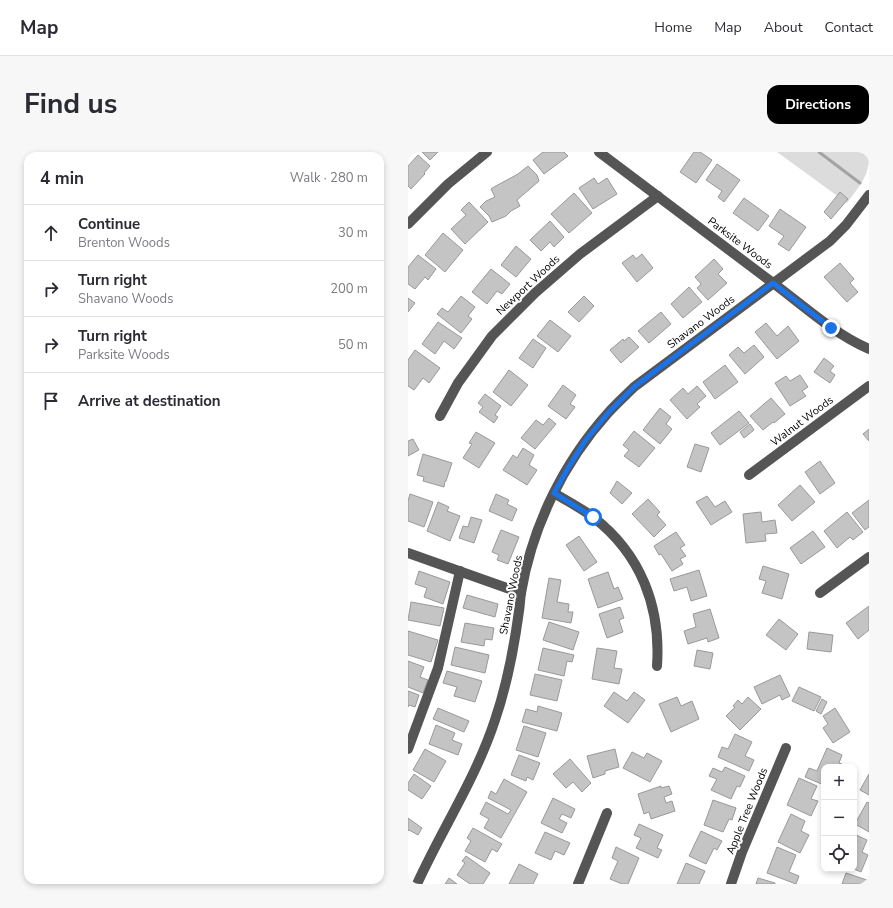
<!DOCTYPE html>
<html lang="en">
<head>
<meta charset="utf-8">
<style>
  body { margin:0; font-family:"Nunito Sans",sans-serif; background:#f7f7f7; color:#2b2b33 }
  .controls { position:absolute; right:12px; bottom:12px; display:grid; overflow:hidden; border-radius:8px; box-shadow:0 2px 6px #0003 }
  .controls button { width:36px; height:36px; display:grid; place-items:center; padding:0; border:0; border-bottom:1px solid #e1e1e2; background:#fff; color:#2b2b33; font:20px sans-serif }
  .stop { position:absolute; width:12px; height:12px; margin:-9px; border:3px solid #1a73e8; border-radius:50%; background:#fff }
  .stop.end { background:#1a73e8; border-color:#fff; box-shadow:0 1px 4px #0008 }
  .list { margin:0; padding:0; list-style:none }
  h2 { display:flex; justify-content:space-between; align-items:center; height:52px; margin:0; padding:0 16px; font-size:17px }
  h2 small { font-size:13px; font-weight:400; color:#7c7c81 }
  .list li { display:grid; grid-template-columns:26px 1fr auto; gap:12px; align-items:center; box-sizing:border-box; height:56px; padding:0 16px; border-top:1px solid #e1e1e2 }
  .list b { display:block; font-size:15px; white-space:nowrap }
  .list p { margin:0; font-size:13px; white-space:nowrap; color:#7c7c81 }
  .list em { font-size:13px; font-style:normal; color:#7c7c81 }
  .icon { flex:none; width:22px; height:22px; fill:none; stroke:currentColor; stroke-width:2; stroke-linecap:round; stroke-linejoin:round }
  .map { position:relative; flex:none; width:461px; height:732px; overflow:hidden; border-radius:12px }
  header { display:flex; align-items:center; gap:24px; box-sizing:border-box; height:56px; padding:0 20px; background:#fff; border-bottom:1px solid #e1e1e2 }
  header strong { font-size:19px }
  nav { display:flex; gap:22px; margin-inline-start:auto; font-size:14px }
  .intro { display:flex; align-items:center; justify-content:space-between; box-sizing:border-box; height:96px; padding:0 24px }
  h1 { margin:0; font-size:28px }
  .button { padding:10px 18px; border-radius:12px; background:#000; color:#fff; font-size:14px; font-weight:700 }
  main { display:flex; gap:24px; padding:0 24px }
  aside { flex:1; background:#fff; border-radius:12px; box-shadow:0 2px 6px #0003 }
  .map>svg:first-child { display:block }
  .green { fill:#dcdcdc }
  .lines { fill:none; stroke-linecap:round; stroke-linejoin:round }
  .stream { stroke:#a3a3a3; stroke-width:3 }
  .building { fill:#c4c4c4; stroke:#999 }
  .minor { stroke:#555; stroke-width:10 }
  .route { stroke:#1a73e8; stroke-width:5 }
  .labels { text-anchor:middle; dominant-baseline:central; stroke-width:4; stroke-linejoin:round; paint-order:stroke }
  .street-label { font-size:11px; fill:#000; stroke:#fff }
</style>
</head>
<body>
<header>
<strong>Map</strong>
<nav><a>Home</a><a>Map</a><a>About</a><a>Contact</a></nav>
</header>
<div class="intro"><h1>Find us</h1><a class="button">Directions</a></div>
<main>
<aside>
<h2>4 min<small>Walk · 280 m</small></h2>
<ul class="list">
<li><svg class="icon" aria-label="ahead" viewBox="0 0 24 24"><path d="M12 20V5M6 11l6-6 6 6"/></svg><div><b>Continue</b><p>Brenton Woods</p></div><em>30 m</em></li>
<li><svg class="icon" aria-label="right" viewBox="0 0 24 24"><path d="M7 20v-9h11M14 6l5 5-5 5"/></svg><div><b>Turn right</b><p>Shavano Woods</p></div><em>200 m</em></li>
<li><svg class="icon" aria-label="right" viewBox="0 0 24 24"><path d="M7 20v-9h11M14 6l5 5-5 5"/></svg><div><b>Turn right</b><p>Parksite Woods</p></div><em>50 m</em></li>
<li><svg class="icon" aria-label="arrive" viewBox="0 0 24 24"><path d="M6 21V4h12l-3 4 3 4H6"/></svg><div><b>Arrive at destination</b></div></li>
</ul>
</aside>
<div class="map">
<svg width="461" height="732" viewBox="0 0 461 732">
  <rect width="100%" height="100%" fill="#fff"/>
  <!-- green -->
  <path class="green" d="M 369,0 L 454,0 L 461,6 C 461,24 450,36 439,51 Z"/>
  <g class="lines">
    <!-- stream -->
    <polyline class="stream" points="411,0 452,31"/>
  </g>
  <!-- building -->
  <g class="building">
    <polygon points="14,0 30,0 22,8"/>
    <polygon points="135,0 156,0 160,4 136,22 125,8"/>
    <polygon points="286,0 292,0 304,8 288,31 272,20"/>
    <polygon points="10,3 22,14 16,21 17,22 3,37 0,34 0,14"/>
    <polygon points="309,12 332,28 316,50 310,45 314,39 298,28"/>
    <polygon points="120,14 129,23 131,29 109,48 112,54 103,59 98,64 84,70 81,64 72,55 78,49 87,45 83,37 86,35 110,22"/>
    <polygon points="186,26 190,32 199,26 209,42 185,57 171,36"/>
    <polygon points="432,40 440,47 423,67 416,60"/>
    <polygon points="166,41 184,61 161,81 143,62"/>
    <polygon points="336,46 361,64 350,79 325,61"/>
    <polygon points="61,50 80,70 57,92 43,77 58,63 53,58"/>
    <polygon points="372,57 398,75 381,99 370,92 376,84 361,74"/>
    <polygon points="142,69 156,85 146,95 142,90 133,99 122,88"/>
    <polygon points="35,81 55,98 37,120 17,103"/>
    <polygon points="108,94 123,107 108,125 93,113"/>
    <polygon points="234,102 245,116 229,130 214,111 225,103 228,107"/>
    <polygon points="10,103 28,117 20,128 17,125 7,137 0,132 0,115"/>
    <polygon points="306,107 315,117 310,122 319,131 300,148 289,136 293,132 287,125"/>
    <polygon points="432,111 446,127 442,131 450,140 439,150 416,125"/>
    <polygon points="83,117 102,132 94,142 89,139 79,152 64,140"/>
    <polygon points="281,135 294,150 275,166 263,152"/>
    <polygon points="53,144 67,155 60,164 64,167 53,181 29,162 34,156 40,160"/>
    <polygon points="176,144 186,154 171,170 160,160"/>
    <polygon points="0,146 7,151 0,160"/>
    <polygon points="253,160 263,172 241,191 230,179"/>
    <polygon points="142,168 163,184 150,200 129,184"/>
    <polygon points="30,170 54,186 46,197 36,189 27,202 14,192"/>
    <polygon points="358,171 369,184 380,174 391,189 369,207 347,180"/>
    <polygon points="221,185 231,195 213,211 202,198 215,187 216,189"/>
    <polygon points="125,187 138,196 125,216 111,206"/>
    <polygon points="346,193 356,205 337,222 321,203 330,195 336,201"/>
    <polygon points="7,198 32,216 21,231 15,226 6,238 0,234 0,208"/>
    <polygon points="416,206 426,214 422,219 427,223 422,231 406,220"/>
    <polygon points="317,213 330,230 307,247 295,230"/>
    <polygon points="101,218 120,233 103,254 85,240"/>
    <polygon points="392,223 400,235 394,239 398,244 382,254 367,231 378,224 382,229"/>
    <polygon points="155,233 168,243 162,252 167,255 158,267 140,254"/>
    <polygon points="289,234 298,244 289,252 292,255 279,267 262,248 275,236 280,242"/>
    <polygon points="77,242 93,254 87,263 90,265 86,271 71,260 75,255 70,251"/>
    <polygon points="363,246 377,262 366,271 365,270 355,278 342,264"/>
    <polygon points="252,256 263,265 258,272 264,277 252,292 235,278"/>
    <polygon points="331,259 341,271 312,293 303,281"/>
    <polygon points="141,266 148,272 127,297 113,286 128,268 135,273"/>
    <polygon points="342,272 346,278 336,286 332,280"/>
    <polygon points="461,277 461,289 455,282"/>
    <polygon points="226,279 247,296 231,315 216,304 221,298 215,293"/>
    <polygon points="68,280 87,291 71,316 55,306 64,292 61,291"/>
    <polygon points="5,287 11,298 0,304 0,289"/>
    <polygon points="287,292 301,296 293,320 279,315"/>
    <polygon points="115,296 126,303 121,313 129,318 119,333 95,318 105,303 109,306"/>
    <polygon points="15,302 44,311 38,329 37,329 36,335 15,329 16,325 9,323"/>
    <polygon points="412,309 427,331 412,342 397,320"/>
    <polygon points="209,329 224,341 214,352 202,341"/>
    <polygon points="392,333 407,350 384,369 370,353"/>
    <polygon points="2,342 25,350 16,375 0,369 0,349"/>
    <polygon points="88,342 101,348 99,352 109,357 104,369 81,359"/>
    <polygon points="299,344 307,355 317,349 324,360 303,373 288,350"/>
    <polygon points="240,347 252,360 249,363 258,373 246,385 224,362"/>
    <polygon points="461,348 461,375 457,378 444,361"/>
    <polygon points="30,350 41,355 39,359 52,364 42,389 19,379"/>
    <polygon points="353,360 354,370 367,368 369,381 357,382 358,389 338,391 335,362"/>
    <polygon points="439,360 455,380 445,388 442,385 429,396 416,379"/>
    <polygon points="63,365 74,368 66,391 51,386 55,374 60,375"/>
    <polygon points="93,378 111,385 100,412 89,408 91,403 84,400"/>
    <polygon points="405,379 417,395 393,412 382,396"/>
    <polygon points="268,380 277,393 272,396 278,404 272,407 275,412 264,419 253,402 251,403 246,394"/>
    <polygon points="171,384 189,410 176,419 158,393"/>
    <polygon points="355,414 381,422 374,447 354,441 358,429 351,427"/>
    <polygon points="291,418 299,444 283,449 279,435 266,439 262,427"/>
    <polygon points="11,419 42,430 35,452 16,445 19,436 7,432"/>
    <polygon points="200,420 206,437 210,435 215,447 190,456 180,427"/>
    <polygon points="141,426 153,428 149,450 161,452 160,460 165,460 163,471 134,466"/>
    <polygon points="59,443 90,452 87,465 55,456"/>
    <polygon points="3,450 36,456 32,474 0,468"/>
    <polygon points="461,454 461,478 450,487 438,471"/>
    <polygon points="212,455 216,466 211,468 215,480 199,486 191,462"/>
    <polygon points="302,457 311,486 300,490 299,486 280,492 276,479 288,475 285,462"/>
    <polygon points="371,467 390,482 378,498 358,483"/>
    <polygon points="141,470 171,480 165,498 135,488"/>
    <polygon points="57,471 86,476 84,488 77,487 76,494 53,490"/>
    <polygon points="0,479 30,488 23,510 0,503"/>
    <polygon points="401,480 425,483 423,500 399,497"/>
    <polygon points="47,495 81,503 77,521 43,513"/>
    <polygon points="135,496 166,503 164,510 159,509 156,524 130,518"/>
    <polygon points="189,496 209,499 206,516 214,517 211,532 184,527"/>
    <polygon points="289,498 305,501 302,517 286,514"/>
    <polygon points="0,509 16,515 12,525 20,528 15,541 0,535"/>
    <polygon points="39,519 74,529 67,550 46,544 49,535 35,531"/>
    <polygon points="127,522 154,528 149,549 122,543"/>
    <polygon points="372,523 382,544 374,548 372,543 354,552 346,535"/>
    <polygon points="391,535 413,545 406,559 384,549"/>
    <polygon points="0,539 11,543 7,555 1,553 0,555"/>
    <polygon points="206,540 219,549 226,540 237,548 220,571 196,554"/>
    <polygon points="269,545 273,554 284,549 291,567 263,580 251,552"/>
    <polygon points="340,545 353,557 332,578 318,564 327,555 325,554 330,548 334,552"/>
    <polygon points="414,547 419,550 413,562 408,559"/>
    <polygon points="130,554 154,561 149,579 114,570 118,557 129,560"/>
    <polygon points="30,556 61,569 56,580 25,567"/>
    <polygon points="427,556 442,580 425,591 415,576 420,572 415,564"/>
    <polygon points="28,573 47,581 44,588 54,592 50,603 21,592"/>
    <polygon points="116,574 138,581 130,605 108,598"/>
    <polygon points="327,582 344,590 337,604 346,608 341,619 310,605 314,595 320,597"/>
    <polygon points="419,596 434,603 431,611 434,612 433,615 416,615 416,633 397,625 401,616 409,619"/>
    <polygon points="17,597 38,609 26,630 5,618"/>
    <polygon points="207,597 211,615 197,619 197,622 185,626 179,604"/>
    <polygon points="224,600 236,606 239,601 254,609 242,630 215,616"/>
    <polygon points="111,603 132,611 125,628 119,625 118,629 103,623"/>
    <polygon points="162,607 183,631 174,640 165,630 158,636 145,622"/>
    <polygon points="317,615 337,624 332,635 329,634 323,647 303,638 309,627 301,624 305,616 314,620"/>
    <polygon points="6,622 23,634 14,647 0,638 0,631"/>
    <polygon points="461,622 461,643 452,638"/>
    <polygon points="391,626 409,634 403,647 410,649 403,664 379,653"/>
    <polygon points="96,627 119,640 93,686 76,676 81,667 72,662 78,650 100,662 103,658 80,646 83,639 88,642"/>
    <polygon points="253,634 253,636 261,634 264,642 256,645 258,651 264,649 267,659 243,667 241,660 236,662 230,642"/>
    <polygon points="145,646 167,657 163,666 154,662 151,667 159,671 154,681 133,671"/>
    <polygon points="305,648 328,656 324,668 321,667 315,680 296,673"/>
    <polygon points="459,650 461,651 461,680 447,672"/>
    <polygon points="383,662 397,669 393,679 401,683 392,701 370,690"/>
    <polygon points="0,666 14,676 10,683 1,678 0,679"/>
    <polygon points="231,672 255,683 249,696 254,698 250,706 228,696 233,686 226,683"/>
    <polygon points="65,676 94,692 89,700 84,697 77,710 57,699 63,689 59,686"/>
    <polygon points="293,679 314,689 309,698 306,696 298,712 281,704"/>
    <polygon points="137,680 162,691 156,703 147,699 143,708 127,701"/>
    <polygon points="446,682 459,688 454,700 460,703 453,720 446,717"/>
    <polygon points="208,695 231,706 220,732 214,732 202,727 210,709 204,706"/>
    <polygon points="369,695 388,703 381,720 391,724 388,732 359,721"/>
    <polygon points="58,704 82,721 75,732 62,732 49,723 57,711 54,709"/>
    <polygon points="278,711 297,719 291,732 269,732"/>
    <polygon points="111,712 130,722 125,732 101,732"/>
    <polygon points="438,721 459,728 458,732 434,732"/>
    <polygon points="41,726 49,732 37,732"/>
    <polygon points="350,726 367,731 367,732 348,732"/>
  </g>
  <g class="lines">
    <!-- minor -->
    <g class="minor">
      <path d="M 191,0 C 248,43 304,85 361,128 C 394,152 424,181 461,197"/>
      <polyline points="0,72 40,32 79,0"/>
      <polyline points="32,264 50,231 84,184 127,141 172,102 250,44"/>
      <polyline points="341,323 461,234"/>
      <path d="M 146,341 C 159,349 173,356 185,365 C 233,402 253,455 249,514"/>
      <polyline points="0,401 113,441"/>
      <polyline points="412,441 461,405"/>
      <polyline points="0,597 30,516 52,419"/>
      <path d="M 9,732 C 34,677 68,626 87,568 C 99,533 106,496 111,459 C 112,453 112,447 113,441 C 124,375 155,311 200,261 C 208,252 217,244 226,235 L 422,89 L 438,73 L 461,43"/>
      <polyline points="170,732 199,661"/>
      <polyline points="323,732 334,700 378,596"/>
    </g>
  </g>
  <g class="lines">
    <!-- route -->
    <polyline class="route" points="185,365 146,341 160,316 177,289 200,261 226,235 365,131 423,176"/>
  </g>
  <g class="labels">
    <!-- street labels -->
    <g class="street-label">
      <text transform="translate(332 91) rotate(37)">Parksite Woods</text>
      <text transform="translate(120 133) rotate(-43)">Newport Woods</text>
      <text transform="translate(293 170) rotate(-37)">Shavano Woods</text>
      <text transform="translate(394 269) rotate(-37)">Walnut Woods</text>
      <text transform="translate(103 443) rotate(-79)">Shavano Woods</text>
      <text transform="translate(339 659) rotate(-68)">Apple Tree Woods</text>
    </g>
  </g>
</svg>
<div class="controls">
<button>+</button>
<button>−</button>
<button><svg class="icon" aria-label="locate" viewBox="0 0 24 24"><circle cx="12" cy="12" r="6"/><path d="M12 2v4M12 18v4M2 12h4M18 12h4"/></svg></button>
</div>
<div class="stop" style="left:185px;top:365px"></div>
<div class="stop end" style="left:423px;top:176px"></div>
</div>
</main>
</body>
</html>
